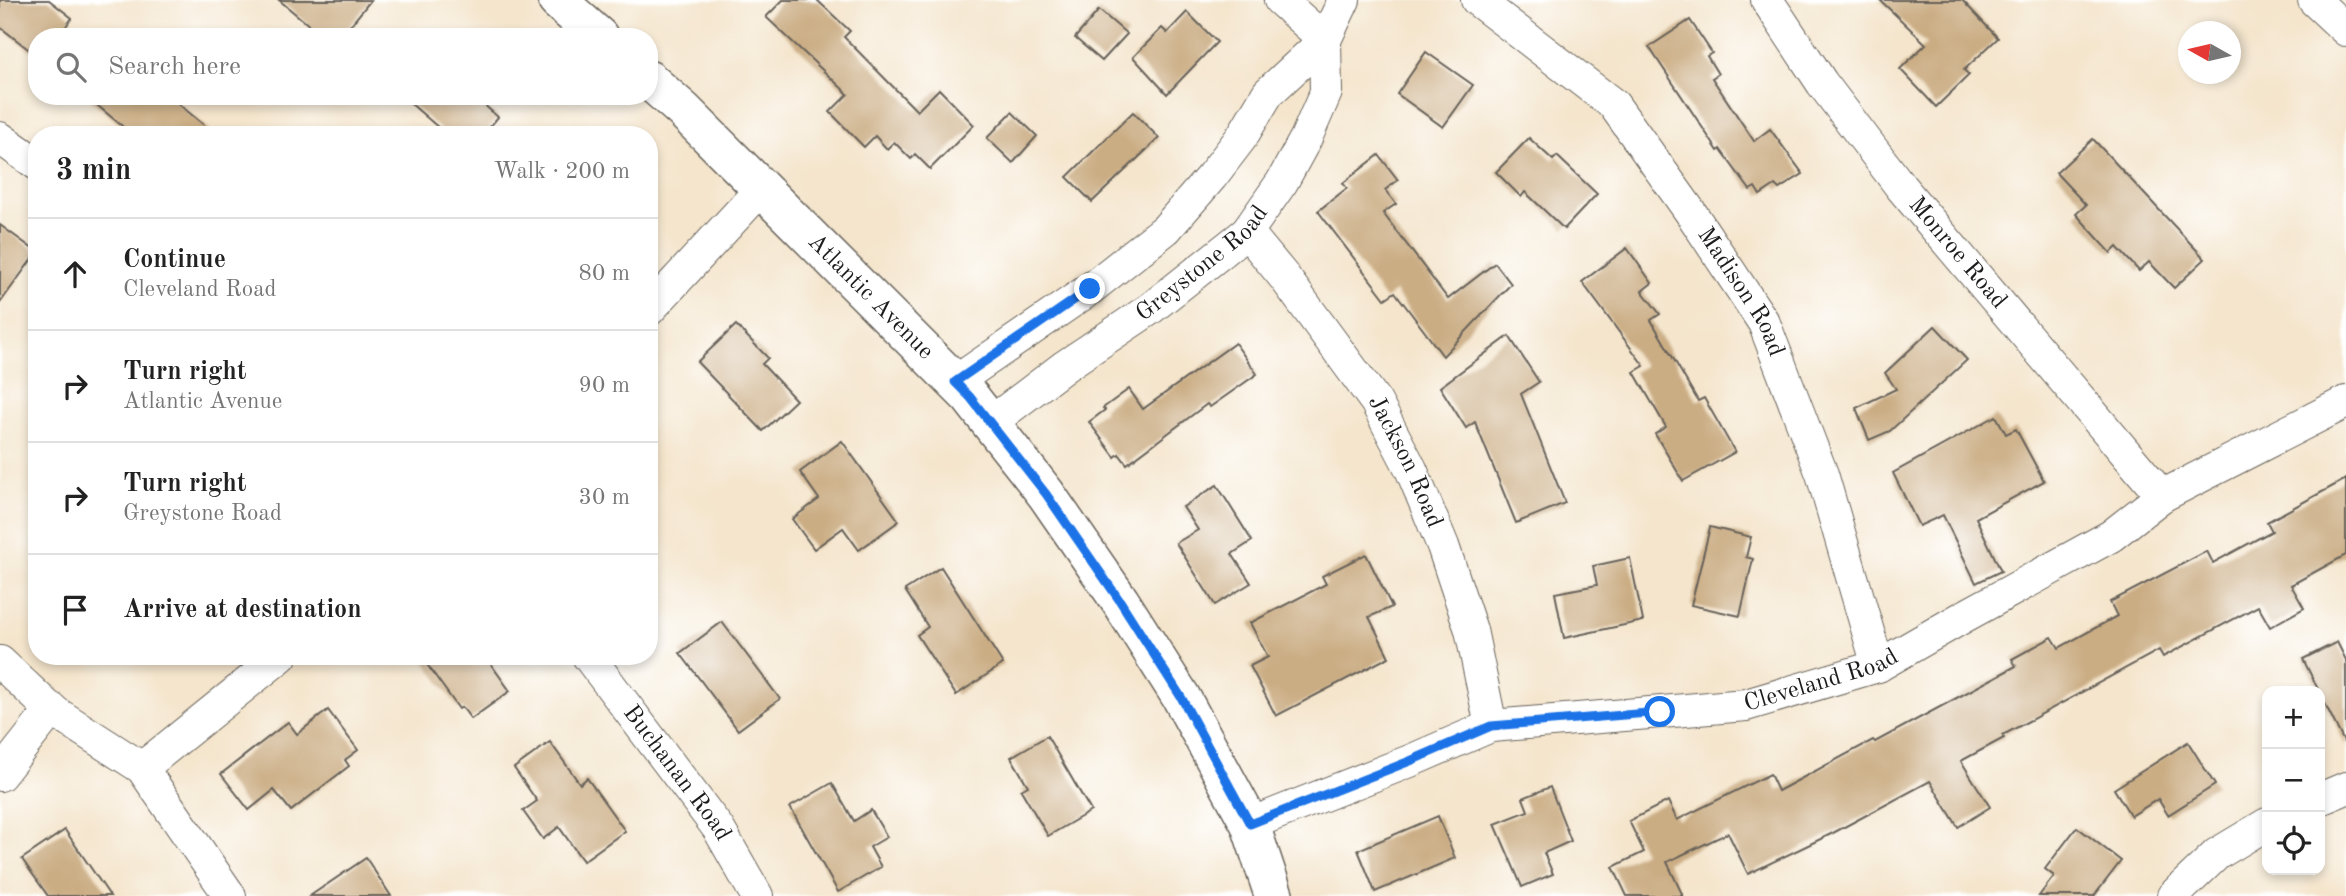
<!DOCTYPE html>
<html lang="en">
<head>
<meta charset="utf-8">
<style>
  body { margin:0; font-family:"Old Standard TT",serif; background:#f6f6f6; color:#222 }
  .controls { position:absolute; right:21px; bottom:21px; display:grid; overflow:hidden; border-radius:14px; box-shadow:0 4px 10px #0003 }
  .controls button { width:63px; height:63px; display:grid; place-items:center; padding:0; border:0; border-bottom:2px solid #e0e0e0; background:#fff; color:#222; font:35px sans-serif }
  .compass { position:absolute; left:2178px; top:21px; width:63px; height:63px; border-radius:50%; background:#fff; box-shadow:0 4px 10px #0003; rotate:278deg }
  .stop { position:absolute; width:21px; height:21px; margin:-16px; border:5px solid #1a73e8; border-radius:50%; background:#fff }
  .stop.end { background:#1a73e8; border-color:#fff; box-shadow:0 2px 7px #0008 }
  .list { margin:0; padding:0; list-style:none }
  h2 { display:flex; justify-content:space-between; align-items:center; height:91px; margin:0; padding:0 28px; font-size:30px }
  h2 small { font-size:23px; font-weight:400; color:#767676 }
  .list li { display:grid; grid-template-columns:46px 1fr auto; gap:21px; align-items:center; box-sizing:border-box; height:112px; padding:0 28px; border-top:2px solid #e0e0e0 }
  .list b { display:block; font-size:26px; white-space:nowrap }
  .list p { margin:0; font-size:23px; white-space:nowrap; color:#767676 }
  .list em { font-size:23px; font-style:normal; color:#767676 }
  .icon { flex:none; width:38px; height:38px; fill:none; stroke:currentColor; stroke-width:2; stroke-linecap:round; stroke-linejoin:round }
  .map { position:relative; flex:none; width:2346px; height:896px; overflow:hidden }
  .search { position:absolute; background:#fff; box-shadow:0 4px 10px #0003; left:28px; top:28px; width:630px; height:77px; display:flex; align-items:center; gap:18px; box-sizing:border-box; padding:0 24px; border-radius:28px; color:#767676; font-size:26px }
  .panel { position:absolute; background:#fff; box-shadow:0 4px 10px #0003; left:28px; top:126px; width:630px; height:539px; border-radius:28px }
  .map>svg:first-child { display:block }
  .building { fill:#cbad84 }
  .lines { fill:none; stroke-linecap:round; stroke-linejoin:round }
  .street-casing { stroke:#68625a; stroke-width:34 }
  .primary-casing { stroke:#68625a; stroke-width:41 }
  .street { stroke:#fff; stroke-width:32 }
  .primary { stroke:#fff; stroke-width:38 }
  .route { stroke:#1a73e8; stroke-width:9 }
  .labels { text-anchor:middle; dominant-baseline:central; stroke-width:6; stroke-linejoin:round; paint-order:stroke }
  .street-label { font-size:24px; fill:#1c1c1c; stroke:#fff }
</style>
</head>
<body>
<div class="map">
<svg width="2346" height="896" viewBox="0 0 2346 896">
  <rect width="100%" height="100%" fill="#fff"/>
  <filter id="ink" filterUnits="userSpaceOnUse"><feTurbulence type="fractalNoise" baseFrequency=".0143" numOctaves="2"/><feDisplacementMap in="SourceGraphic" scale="14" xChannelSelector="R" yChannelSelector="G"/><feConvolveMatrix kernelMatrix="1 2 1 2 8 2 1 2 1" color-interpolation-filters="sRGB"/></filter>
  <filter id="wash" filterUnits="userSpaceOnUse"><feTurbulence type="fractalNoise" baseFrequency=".00686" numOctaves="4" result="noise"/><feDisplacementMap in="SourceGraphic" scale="28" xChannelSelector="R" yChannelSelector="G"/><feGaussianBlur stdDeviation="1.57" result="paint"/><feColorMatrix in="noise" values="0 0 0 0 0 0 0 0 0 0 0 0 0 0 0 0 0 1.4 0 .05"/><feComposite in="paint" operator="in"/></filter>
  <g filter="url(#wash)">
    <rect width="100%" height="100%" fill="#f4e5cc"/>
    <g id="blocks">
      <!-- building -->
      <g class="building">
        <polygon points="0,0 49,0 72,18 58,37 37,37 37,56 0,27"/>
        <polygon points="279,0 371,0 341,37 323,37"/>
        <polygon points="783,0 817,0 850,31 844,37 917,111 939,89 974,125 930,169 915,154 911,159 894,142 887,149 875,136 864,147 830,112 848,94 766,17"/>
        <polygon points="1880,0 1962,0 1998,38 1964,70 1969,75 1936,107 1900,69 1926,44"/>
        <polygon points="1099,10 1127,34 1102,61 1075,38"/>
        <polygon points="1187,12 1217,42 1167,94 1133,57 1162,28 1167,33"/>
        <polygon points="1690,20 1712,53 1707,56 1718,74 1712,78 1754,141 1770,129 1803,174 1779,189 1775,185 1760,195 1755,187 1750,190 1720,149 1718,151 1649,47"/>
        <polygon points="1426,52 1473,85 1443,127 1397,94"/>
        <polygon points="86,96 169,96 216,135 133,135"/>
        <polygon points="402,96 474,96 498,117 483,135 447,135"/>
        <polygon points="1012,112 1037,136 1013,163 987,138"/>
        <polygon points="1133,112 1159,138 1092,202 1067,177"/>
        <polygon points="1529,138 1553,160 1557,156 1597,194 1564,229 1525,192 1521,197 1496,172"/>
        <polygon points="2093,139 2205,259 2174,288 2149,262 2139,271 2117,247 2111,253 2076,214 2086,205 2056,173"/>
        <polygon points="1379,155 1398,180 1385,190 1396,204 1383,213 1448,299 1495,263 1511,284 1443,356 1395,292 1385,299 1318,211 1347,188 1343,183"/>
        <polygon points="0,225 37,252 0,303"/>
        <polygon points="1627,248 1652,283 1642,291 1660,314 1651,320 1698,401 1704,398 1735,452 1683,481 1655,434 1666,427 1634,372 1644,366 1582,282"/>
        <polygon points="736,325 768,358 762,364 796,400 763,431 697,362"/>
        <polygon points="1935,326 1967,360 1890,431 1869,440 1856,408 1896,389 1885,373"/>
        <polygon points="1509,336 1539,382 1521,394 1565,503 1516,523 1475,422 1466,428 1440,387"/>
        <polygon points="1235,343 1257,374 1210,407 1207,404 1127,464 1119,454 1115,457 1089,422 1105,410 1103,408 1129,389 1143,409"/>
        <polygon points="1996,416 2006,434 2016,429 2044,481 1976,518 2001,571 1976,583 1943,515 1919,526 1893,473"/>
        <polygon points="842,441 899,521 859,550 843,528 814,549 792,519 819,499 800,472"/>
        <polygon points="2346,479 2346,555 2291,585 2304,608 2270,627 2258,606 2163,657 2159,650 2003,735 2004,738 1961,761 1990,807 1958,827 1930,781 1833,833 1748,874 1728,833 1667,862 1683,896 1627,896 1613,867 1644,852 1629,821 1668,801 1677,820 1770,774 1778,791 1873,740 1875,742 2016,666 2012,659 2052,637 2059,648 2117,616 2110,602 2207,551 2213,563 2272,531 2267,522"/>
        <polygon points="1217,485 1252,541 1232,554 1251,583 1215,605 1176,543 1198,530 1183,507"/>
        <polygon points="1710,527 1751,537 1746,557 1753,559 1740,616 1691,605"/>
        <polygon points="1366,554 1392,607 1369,617 1389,657 1276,716 1250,666 1268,657 1250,623 1326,584 1322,576"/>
        <polygon points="1630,558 1643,621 1564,638 1555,593 1597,585 1593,566"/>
        <polygon points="941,567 1003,664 956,695 917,635 928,627 905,590"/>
        <polygon points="722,622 780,699 738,730 680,653"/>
        <polygon points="2337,642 2346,660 2346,746 2303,659"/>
        <polygon points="421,656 485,656 510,691 471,719 462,707 459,709"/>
        <polygon points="328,710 358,750 345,760 349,766 291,811 274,790 249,810 221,774 288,722 297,734"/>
        <polygon points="1047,736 1091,811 1048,836 1021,790 1028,786 1011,757"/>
        <polygon points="550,742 580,784 587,778 625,831 583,861 559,827 543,839 523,811 537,801 514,768"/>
        <polygon points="2188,742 2215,785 2168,815 2158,799 2131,816 2114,789"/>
        <polygon points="832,783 854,821 871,810 887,837 870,847 881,867 838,892 790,807"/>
        <polygon points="1550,787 1571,841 1544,853 1553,874 1522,887 1495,824 1528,811 1523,798"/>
        <polygon points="1438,816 1455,858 1375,892 1358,850"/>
        <polygon points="2077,827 2121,861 2094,896 2039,896 2054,876 2045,869"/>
        <polygon points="65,830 110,896 48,896 22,859"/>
        <polygon points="366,858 391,896 310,896"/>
      </g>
    </g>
  </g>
  <g filter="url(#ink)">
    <use href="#blocks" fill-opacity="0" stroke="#68625a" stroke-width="2"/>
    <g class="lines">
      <defs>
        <g id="street">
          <polyline points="1280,0 1325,40"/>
          <path id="s1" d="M 1477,0 L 1614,105 L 1689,210 L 1764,323 L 1822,474 L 1878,666"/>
          <path id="s2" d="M 1767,0 L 1822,83 L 1901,187 L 2162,496"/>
          <polyline points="2314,0 2346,30"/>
          <polyline points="0,138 37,164"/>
          <path id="s3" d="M 1247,232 L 1285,278 L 1376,402 L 1411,469 L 1443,546 L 1471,630 L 1491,726"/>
          <polyline points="649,310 762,188"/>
          <polyline points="955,382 1090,289 1166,229 1212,176 1241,138 1268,93 1325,40 1344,0"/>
          <path id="s4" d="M 990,423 L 1065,366 L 1150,309 L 1247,232 L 1282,182 L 1306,138 L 1326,92 L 1325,40"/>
          <path id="s5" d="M 588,656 L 718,828 L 757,896"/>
          <polyline points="0,662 50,709 142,768 230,896"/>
          <polyline points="142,768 281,656"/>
          <polyline points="0,775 52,709"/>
          <polyline points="2320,799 2346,788"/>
          <path id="s6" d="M 1250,824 L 1410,761 L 1491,726 L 1746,705 L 1878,666 L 1965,616 L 2111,536 L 2162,496 L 2346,402"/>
          <polyline points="2173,896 2217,854 2267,824"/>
        </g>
        <g id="primary">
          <polyline points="557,0 599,37"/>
          <path id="s7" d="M 649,80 L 683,110 L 970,397 L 1046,494 L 1120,601 L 1181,697 L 1250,824 L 1274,896"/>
        </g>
      </defs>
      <!-- street casing -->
      <use href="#street" class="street-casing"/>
      <!-- primary casing -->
      <use href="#primary" class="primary-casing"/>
      <!-- street -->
      <use href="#street" class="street"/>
      <!-- primary -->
      <use href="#primary" class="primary"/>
    </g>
  </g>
  <g class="lines" filter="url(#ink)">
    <!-- route -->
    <polyline class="route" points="1090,289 955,382 970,397 1046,494 1120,601 1181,697 1250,824 1410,761 1491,726 1660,712"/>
  </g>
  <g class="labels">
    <!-- street labels -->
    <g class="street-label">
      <text stroke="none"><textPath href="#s2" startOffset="317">Monroe Road</textPath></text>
      <text stroke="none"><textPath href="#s4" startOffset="266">Greystone Road</textPath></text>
      <text stroke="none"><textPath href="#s1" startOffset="399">Madison Road</textPath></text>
      <text stroke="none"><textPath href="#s7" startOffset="310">Atlantic Avenue</textPath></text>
      <text stroke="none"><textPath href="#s3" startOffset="280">Jackson Road</textPath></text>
      <text stroke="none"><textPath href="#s6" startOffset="595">Cleveland Road</textPath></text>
      <text stroke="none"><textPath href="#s5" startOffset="147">Buchanan Road</textPath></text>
    </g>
  </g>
</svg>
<div class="controls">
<button>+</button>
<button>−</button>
<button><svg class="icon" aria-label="locate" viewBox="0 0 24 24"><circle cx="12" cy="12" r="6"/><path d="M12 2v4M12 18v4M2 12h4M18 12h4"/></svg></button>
</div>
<svg class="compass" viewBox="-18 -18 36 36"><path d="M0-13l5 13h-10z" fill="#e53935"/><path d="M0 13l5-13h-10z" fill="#767676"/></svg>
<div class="stop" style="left:1660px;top:712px"></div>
<div class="stop end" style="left:1090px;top:289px"></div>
<div class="search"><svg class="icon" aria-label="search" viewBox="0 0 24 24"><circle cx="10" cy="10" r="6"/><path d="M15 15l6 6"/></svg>Search here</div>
<section class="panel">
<h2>3 min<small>Walk · 200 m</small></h2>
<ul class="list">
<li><svg class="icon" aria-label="ahead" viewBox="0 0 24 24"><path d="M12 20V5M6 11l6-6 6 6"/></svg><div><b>Continue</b><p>Cleveland Road</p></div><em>80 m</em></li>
<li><svg class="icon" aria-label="right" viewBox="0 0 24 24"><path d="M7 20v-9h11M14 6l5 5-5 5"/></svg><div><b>Turn right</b><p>Atlantic Avenue</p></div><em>90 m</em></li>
<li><svg class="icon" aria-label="right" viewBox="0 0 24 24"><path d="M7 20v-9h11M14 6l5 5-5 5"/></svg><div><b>Turn right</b><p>Greystone Road</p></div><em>30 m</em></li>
<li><svg class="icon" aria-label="arrive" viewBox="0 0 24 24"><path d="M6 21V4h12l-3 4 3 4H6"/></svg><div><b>Arrive at destination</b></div></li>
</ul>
</section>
</div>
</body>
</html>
